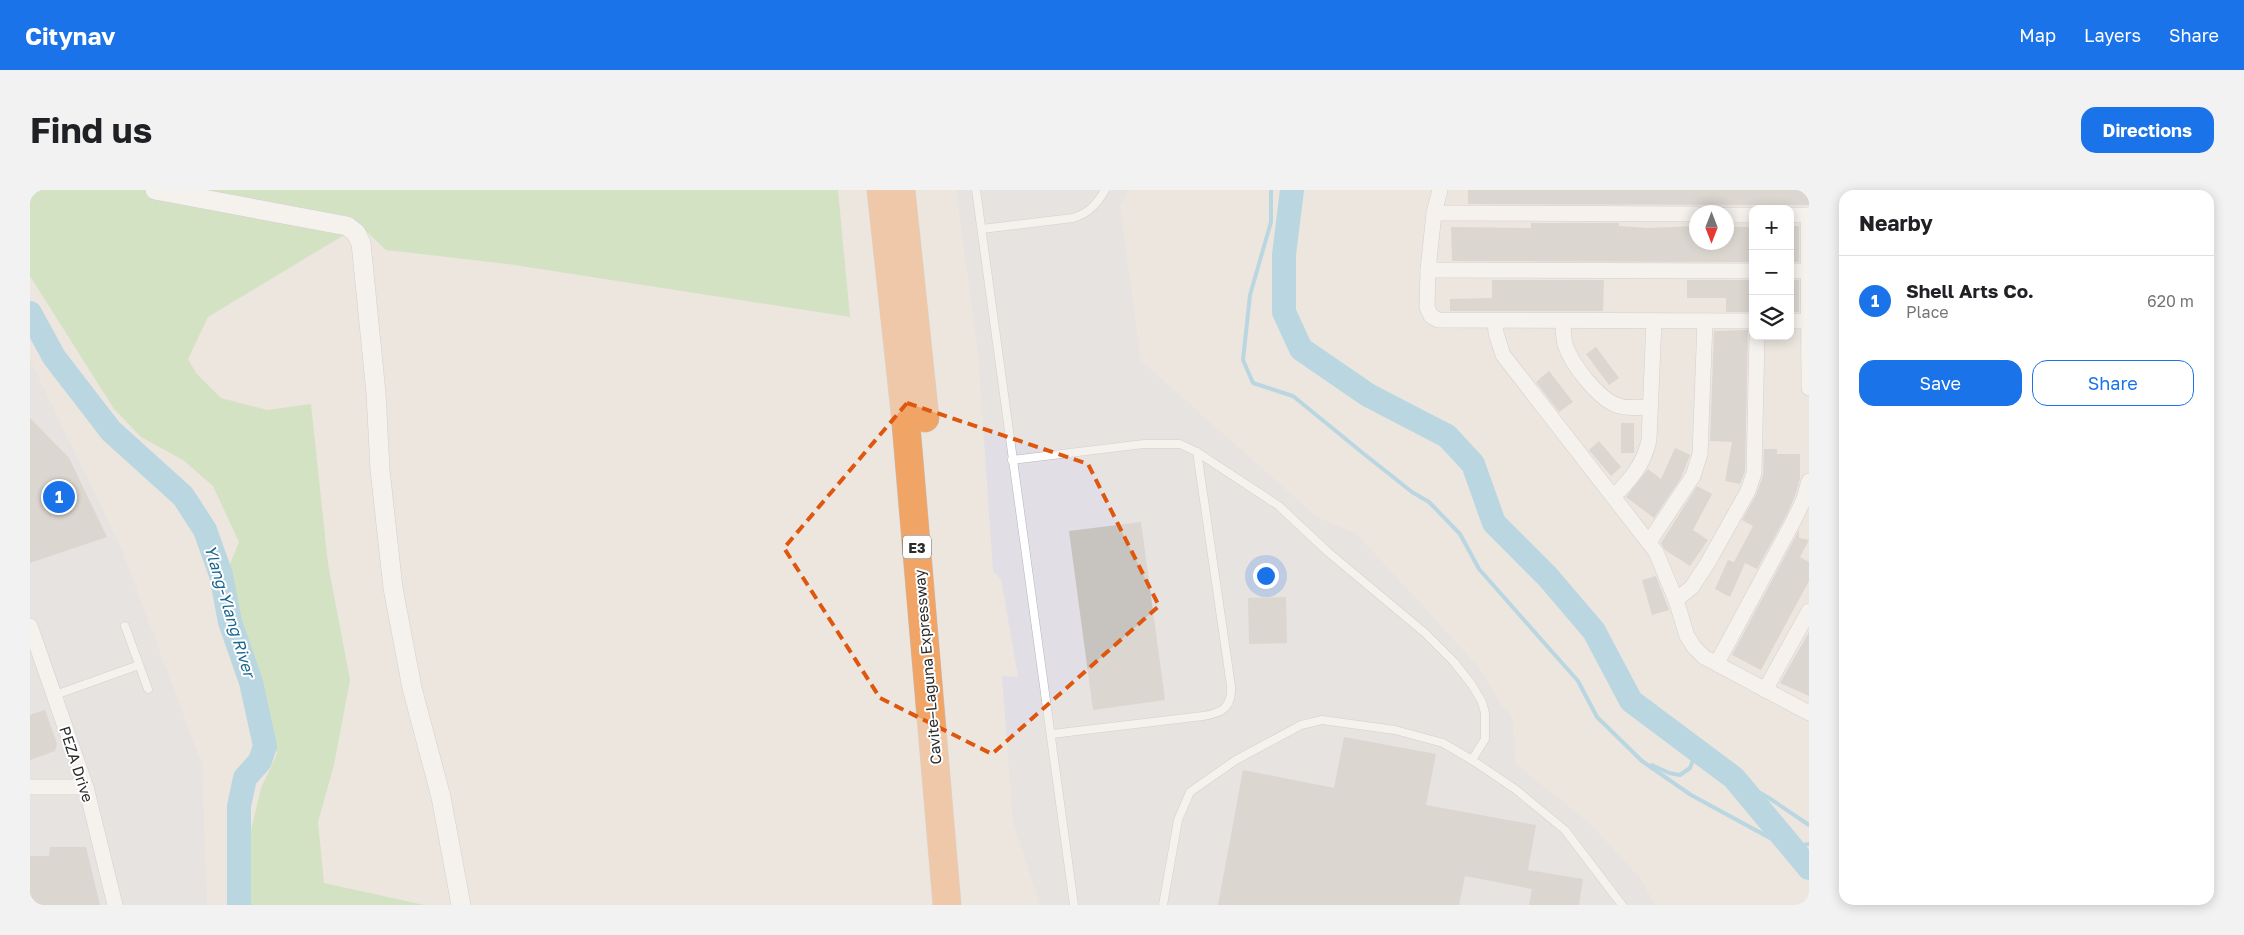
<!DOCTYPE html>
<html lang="en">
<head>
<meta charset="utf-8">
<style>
  body { margin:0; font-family:"Golos Text",sans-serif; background:#f2f2f2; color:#202124 }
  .controls { position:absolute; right:15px; top:15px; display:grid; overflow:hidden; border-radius:10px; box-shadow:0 2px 12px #0003 }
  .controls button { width:45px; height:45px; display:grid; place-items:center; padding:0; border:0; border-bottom:1px solid #e0e0e0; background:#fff; color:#202124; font:25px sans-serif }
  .compass { position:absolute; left:1659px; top:15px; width:45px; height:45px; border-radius:50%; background:#fff; box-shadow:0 2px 12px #0003; rotate:180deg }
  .you { position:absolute; left:1235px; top:385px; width:18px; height:18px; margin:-12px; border:4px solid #fff; border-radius:50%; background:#1a73e8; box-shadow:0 0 0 8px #1a73e833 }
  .badge { display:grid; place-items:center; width:32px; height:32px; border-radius:50%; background:#1a73e8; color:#fff; font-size:16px; font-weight:700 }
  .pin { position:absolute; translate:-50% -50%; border:2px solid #fff; box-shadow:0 1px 5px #0006 }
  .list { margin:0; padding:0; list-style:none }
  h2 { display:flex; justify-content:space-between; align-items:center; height:65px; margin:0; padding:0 20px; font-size:21px }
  h2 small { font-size:16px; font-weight:400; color:#757577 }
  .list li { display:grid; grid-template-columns:32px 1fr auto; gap:15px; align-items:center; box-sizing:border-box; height:90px; padding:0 20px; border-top:1px solid #e0e0e0 }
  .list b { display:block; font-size:19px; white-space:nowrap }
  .list p { margin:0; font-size:16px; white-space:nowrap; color:#757577 }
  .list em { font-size:16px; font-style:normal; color:#757577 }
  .actions { display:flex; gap:10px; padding:15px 20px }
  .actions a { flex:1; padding:11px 0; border:1px solid #1a73e8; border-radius:15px; text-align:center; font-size:18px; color:#1a73e8 }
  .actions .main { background:#1a73e8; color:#fff }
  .icon { flex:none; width:28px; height:28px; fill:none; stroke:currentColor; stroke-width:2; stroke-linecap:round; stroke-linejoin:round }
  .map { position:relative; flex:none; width:1779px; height:715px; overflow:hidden; border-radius:15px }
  header { display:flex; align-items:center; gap:30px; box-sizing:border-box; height:70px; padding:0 25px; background:#1a73e8; color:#fff }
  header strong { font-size:24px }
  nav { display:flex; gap:28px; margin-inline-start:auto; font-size:18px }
  .intro { display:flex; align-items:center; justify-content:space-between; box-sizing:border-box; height:120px; padding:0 30px }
  h1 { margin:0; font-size:35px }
  .button { padding:12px 22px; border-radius:15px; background:#1a73e8; color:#fff; font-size:18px; font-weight:700 }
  main { display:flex; gap:30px; padding:0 30px }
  aside { flex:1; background:#fff; border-radius:15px; box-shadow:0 2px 12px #0003 }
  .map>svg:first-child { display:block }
  .industrial { fill:#e1dfe5 }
  .green { fill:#b4dda1 }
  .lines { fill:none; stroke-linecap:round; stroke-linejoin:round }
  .stream { stroke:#7cc6e4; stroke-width:4 }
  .river { stroke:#7cc6e4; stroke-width:24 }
  .building { fill:#c7c3be }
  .service-casing { stroke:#b2b5bd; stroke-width:9 }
  .minor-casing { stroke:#b2b5bd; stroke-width:16 }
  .tertiary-casing { stroke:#b2b5bd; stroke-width:20 }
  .motorway-casing { stroke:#c4c4c4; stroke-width:29 }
  .service { stroke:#fff; stroke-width:8 }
  .minor { stroke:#fff; stroke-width:15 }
  .tertiary { stroke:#fff; stroke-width:19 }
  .motorway { stroke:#f0a466; stroke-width:28 }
  .marked { fill:none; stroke:#df570e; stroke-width:4; stroke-dasharray:10 6; stroke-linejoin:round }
  .labels { text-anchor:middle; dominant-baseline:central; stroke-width:4; stroke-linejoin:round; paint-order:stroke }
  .shield { fill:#fff; stroke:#6b6b6b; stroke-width:1 }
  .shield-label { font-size:14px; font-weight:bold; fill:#2b2b2b }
  .street-label { font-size:15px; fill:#2b2b2b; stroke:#fff }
  .water-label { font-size:16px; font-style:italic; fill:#1a6691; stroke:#fff }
</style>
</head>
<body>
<header>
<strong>Citynav</strong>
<nav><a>Map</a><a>Layers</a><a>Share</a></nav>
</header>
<div class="intro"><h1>Find us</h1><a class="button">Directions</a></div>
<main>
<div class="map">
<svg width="1779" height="715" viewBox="0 0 1779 715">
  <rect width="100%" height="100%" fill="#ece6df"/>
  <!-- industrial -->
  <g class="industrial">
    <polygon points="926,0 1098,0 1090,16 1111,171 1288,328 1327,344 1450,479 1469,512 1482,528 1486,574 1559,633 1610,688 1625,715 1010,715 983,633 972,486 988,487 971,389 963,382 948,162"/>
    <polygon points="0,170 92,360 172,575 177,715 0,715"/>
  </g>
  <!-- green -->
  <polygon class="green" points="0,0 808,0 820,127 478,74 356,60 336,41 314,45 178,127 158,169 166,183 191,208 237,220 281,214 298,374 320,490 304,575 288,632 294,693 394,715 221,715 212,679 231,598 247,564 228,488 201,400 199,376 209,352 183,296 153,270 111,247 84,219 0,86"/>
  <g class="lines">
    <!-- stream -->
    <g class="stream">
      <polyline points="1241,0 1241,32 1220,105 1213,170 1223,193 1263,206 1334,264 1382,302 1399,312 1430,344 1449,379 1548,491 1567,527 1612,571 1661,605 1764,661"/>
      <polyline points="1622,575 1639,583 1650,585 1660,578 1665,565 1685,574"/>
      <polyline points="1704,588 1739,608 1779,635"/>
      <polyline points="1770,669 1773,655 1779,654"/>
    </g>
    <!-- river -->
    <g class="river">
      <polyline points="1262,0 1254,65 1254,122 1271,159 1338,205 1417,246 1443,274 1464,333 1517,386 1564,441 1601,511 1704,588 1779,678"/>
      <polyline points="0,123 24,167 81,241 153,306 175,340 191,385 200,432 221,492 235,556 230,571 215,588 209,616 209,715"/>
    </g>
  </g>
  <!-- building -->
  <g class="building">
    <polygon points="1438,0 1779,0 1779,15 1438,14"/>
    <polygon points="1501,33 1589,33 1589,36 1619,38 1666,36 1666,52 1698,52 1698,37 1723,37 1723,72 1422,71 1421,37 1501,38"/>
    <rect x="1760" y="36" width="9" height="36"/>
    <polygon points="1462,90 1574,90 1573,121 1420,121 1420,109 1462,108"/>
    <polygon points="1657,90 1723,90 1723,122 1696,122 1696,108 1657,108"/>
    <rect x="1760" y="90" width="9" height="32"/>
    <polygon points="1718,140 1715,281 1710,294 1695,291 1702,252 1680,251 1684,141"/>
    <polygon points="1566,157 1589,188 1579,195 1556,164"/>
    <polygon points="1519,181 1543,212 1529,222 1506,192"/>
    <polygon points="0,228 39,268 77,347 0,373"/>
    <rect x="1591" y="233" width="13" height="30"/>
    <polygon points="1569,251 1591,277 1581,286 1559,260"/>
    <polygon points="1645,258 1660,265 1651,288 1624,328 1596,307 1618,279 1631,289"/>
    <polygon points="1734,259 1747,259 1747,264 1770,264 1770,289 1765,306 1756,326 1727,379 1715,373 1700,407 1685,399 1698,370 1704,372 1723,336 1712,330 1726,305 1733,286"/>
    <polygon points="1667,296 1682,304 1663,340 1678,350 1660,376 1635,360 1631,353"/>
    <polygon points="1111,332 1135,510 1063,520 1039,341"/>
    <polygon points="1769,340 1769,348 1779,350 1770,367 1779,372 1779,391 1731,480 1702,465"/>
    <polygon points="1626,386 1639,420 1622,425 1612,390"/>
    <polygon points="1256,407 1257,453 1219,454 1218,408"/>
    <polygon points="1779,442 1779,506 1750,493"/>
    <polygon points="15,520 27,554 25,561 0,570 0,525"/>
    <polygon points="1314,547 1406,564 1396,615 1506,635 1498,680 1553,689 1549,715 1499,715 1502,699 1435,686 1429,715 1188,715 1213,580 1304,598"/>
    <polygon points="20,657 56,657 70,715 0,715 0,666 19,666"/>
  </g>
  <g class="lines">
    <defs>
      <g id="service">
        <polyline points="946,0 1044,715"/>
        <path d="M 952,39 L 1043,28 C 1059,23 1067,14 1075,0"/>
        <polyline points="982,270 1114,254 1150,254 1167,262 1249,316 1298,362 1395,443 1424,472 1442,495 1452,512 1455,523 1455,549 1442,570"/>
        <polyline points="95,436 118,499"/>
        <polyline points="25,505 109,475"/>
        <path d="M 1022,544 L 1173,526 C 1193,523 1202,517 1201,496 L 1167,262"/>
        <polyline points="1133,715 1148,630 1160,602 1206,570 1271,535 1292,530 1365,540 1413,553 1442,570 1485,599 1535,640 1592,715"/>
      </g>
      <g id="minor">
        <polyline points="1410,0 1404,23 1398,80 1397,117 1401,126 1408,130 1723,131"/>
        <polyline points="1404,23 1666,24"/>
        <polyline points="1696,25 1723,25"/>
        <polyline points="1760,25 1779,25"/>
        <polyline points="1778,25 1779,198"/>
        <polyline points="1398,80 1723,81"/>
        <polyline points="1760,81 1778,81"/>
        <path d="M 1533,130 C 1533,138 1533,146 1535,154 C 1541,174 1569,210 1589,216 C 1598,219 1611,217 1620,217"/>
        <polyline points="1465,131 1466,143 1473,165 1626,362 1646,410 1657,446 1664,457 1674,467 1779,523"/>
        <polyline points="1760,131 1778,131"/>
        <path d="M 1584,306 C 1601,289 1614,274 1619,250 L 1624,131"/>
        <polyline points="1619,352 1663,286 1670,264 1675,131"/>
        <polyline points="1646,410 1662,397 1677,374 1718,301 1724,283 1727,146"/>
        <polyline points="0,436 56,597 85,715"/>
        <polyline points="1687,473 1764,330 1774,309 1779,291"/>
        <polyline points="1735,500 1779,421"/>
        <polyline points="0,597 56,597"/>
      </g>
      <polyline id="tertiary" points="125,0 317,36 326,43 331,53 346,203 350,280 363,398 382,498 411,607 431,715"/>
      <g id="motorway">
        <polyline points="851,0 875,223 917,715"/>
        <polyline points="871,0 895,228"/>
      </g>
    </defs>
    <!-- service casing -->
    <use href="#service" class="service-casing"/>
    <!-- minor casing -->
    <use href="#minor" class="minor-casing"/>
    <!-- tertiary casing -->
    <use href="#tertiary" class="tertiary-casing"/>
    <!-- motorway casing -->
    <use href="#motorway" class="motorway-casing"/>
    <!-- service -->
    <use href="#service" class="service"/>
    <!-- minor -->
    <use href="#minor" class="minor"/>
    <!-- tertiary -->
    <use href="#tertiary" class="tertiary"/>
    <!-- motorway -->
    <use href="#motorway" class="motorway"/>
  </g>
  <!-- marked area -->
  <path d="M0 0H1779V715H0ZM 877,213 L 1058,274 L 1129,416 L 962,564 L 850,508 L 754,358 Z" fill="#ece6df" fill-opacity=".55" fill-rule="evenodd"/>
  <path class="marked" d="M 877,213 L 1058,274 L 1129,416 L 962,564 L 850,508 L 754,358 Z"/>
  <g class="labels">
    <!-- shield labels -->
    <rect class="shield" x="873" y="345.5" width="28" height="23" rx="4"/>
    <g class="shield-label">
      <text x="887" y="357">E3</text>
    </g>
    <!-- street labels -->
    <g class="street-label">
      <text transform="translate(897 477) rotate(-95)">Cavite–Laguna Expressway</text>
      <text transform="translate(47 574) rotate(72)">PEZA Drive</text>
    </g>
    <!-- water labels -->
    <g class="water-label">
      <text transform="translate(200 421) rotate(73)">Ylang-Ylang River</text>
    </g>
  </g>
</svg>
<div class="controls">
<button>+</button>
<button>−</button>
<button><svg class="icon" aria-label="layers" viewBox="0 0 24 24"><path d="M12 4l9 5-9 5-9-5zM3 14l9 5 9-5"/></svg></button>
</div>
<svg class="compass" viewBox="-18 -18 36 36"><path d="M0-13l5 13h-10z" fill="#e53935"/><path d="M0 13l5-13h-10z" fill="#757577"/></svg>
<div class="you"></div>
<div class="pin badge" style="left:29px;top:307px">1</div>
</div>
<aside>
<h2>Nearby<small></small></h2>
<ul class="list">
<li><span class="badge">1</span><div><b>Shell Arts Co.</b><p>Place</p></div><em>620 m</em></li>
</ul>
<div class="actions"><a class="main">Save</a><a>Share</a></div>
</aside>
</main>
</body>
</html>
